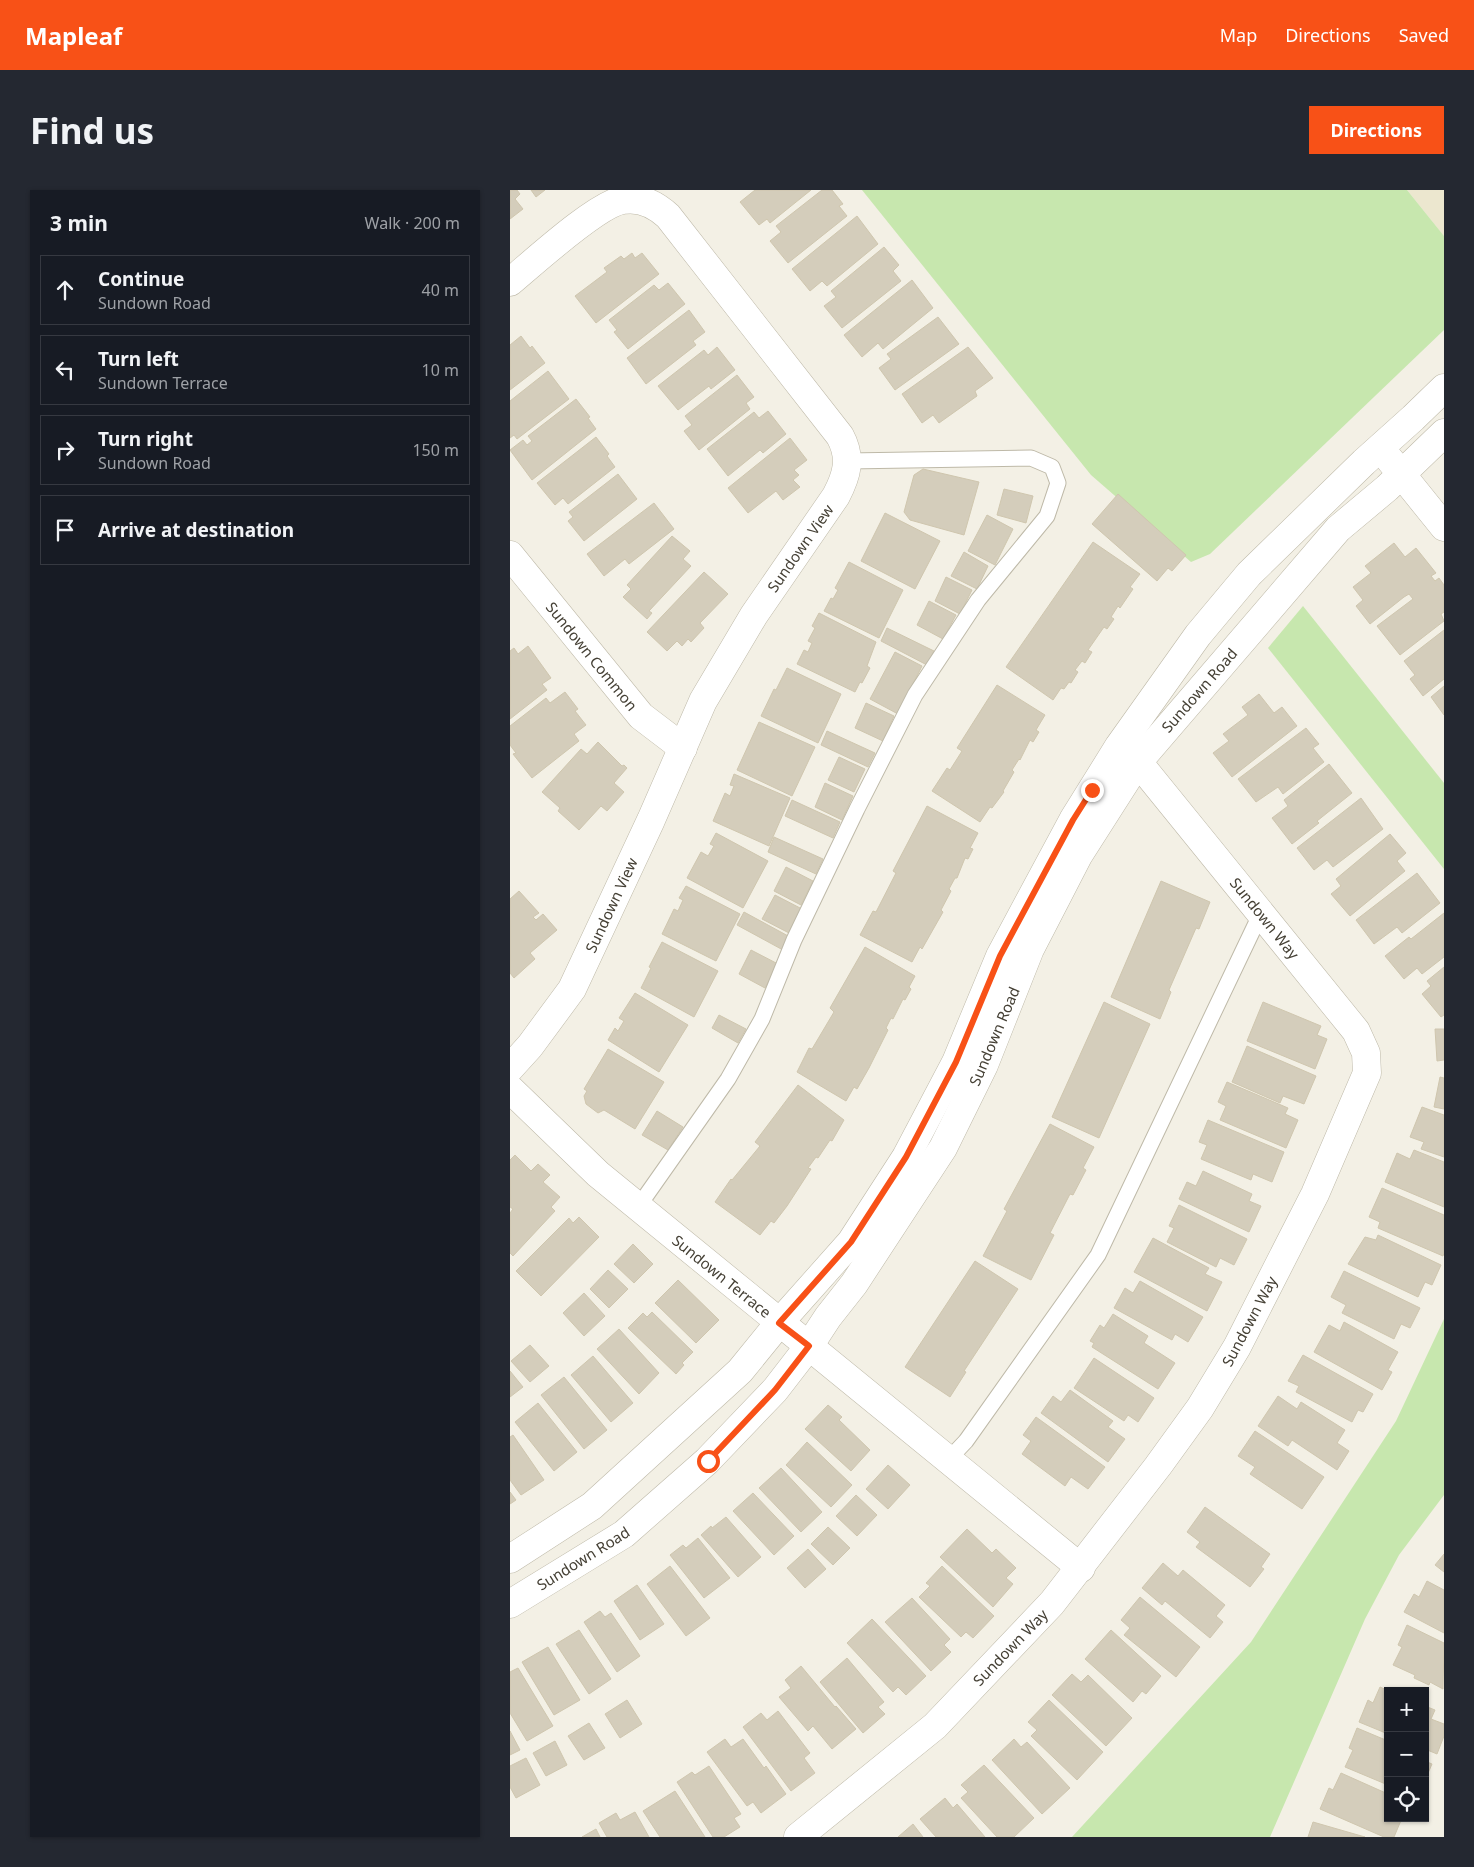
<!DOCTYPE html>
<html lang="en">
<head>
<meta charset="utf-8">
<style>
  body { margin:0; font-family:"Noto Sans",sans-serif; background:#242831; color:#f1f3f6 }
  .controls { position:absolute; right:15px; bottom:15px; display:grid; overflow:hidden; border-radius:0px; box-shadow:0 1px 4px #0004 }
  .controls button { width:45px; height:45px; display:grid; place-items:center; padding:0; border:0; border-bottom:1px solid #363941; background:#171b24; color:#f1f3f6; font:25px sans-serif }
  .stop { position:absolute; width:15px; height:15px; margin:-11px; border:4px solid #f85117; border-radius:50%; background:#fff }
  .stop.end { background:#f85117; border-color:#fff; box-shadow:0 1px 5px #0008 }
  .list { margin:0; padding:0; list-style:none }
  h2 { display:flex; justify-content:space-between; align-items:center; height:65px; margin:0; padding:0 20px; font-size:21px }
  h2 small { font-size:16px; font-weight:400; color:#9ea1a6 }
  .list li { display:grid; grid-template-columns:32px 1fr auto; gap:15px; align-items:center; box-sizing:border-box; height:70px; margin:0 10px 10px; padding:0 10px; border:1px solid #363941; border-radius:0px }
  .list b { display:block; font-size:19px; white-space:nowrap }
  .list p { margin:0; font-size:16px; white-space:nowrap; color:#9ea1a6 }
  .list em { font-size:16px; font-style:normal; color:#9ea1a6 }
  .icon { flex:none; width:28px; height:28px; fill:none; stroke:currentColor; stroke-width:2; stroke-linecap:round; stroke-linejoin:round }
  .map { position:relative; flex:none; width:934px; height:1647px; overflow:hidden; border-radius:0px }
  header { display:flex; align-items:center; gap:30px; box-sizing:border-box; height:70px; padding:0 25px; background:#f85117; color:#fff }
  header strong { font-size:24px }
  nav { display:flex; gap:28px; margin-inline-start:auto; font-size:18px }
  .intro { display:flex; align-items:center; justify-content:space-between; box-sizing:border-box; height:120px; padding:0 30px }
  h1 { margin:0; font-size:35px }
  .button { padding:12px 22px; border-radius:0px; background:#f85117; color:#fff; font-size:18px; font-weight:700 }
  main { display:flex; gap:30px; padding:0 30px }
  aside { flex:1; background:#171b24; border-radius:0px; box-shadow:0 1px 4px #0004 }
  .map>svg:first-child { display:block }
  .education { fill:#ece7cf }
  .green { fill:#c7e7ae }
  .building { fill:#d4cdbb; stroke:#cfc6ae }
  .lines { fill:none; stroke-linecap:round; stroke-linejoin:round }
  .lane-casing { stroke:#beb9a8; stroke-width:17 }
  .street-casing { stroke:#beb9a8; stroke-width:29 }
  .lane { stroke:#fff; stroke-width:15 }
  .street { stroke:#fff; stroke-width:28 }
  .route { stroke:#f85117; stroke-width:6 }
  .labels { text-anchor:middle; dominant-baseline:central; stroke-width:4; stroke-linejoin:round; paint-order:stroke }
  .street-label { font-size:15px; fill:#454035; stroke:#fff }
</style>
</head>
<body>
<header>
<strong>Mapleaf</strong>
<nav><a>Map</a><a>Directions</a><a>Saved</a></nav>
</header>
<div class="intro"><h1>Find us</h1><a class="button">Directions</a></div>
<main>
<aside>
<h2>3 min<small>Walk · 200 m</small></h2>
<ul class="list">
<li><svg class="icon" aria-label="ahead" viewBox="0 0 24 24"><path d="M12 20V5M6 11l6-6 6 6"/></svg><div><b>Continue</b><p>Sundown Road</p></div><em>40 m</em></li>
<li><svg class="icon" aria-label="left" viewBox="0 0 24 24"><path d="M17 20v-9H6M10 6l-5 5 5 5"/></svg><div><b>Turn left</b><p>Sundown Terrace</p></div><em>10 m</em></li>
<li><svg class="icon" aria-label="right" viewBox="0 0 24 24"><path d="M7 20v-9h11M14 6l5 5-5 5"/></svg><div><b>Turn right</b><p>Sundown Road</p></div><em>150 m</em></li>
<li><svg class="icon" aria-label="arrive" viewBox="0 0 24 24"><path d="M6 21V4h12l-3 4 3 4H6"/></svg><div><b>Arrive at destination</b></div></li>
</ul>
</aside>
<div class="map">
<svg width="934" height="1647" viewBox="0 0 934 1647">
  <rect width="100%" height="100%" fill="#f3f0e5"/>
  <!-- education -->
  <polygon class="education" points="897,0 934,0 934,46"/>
  <!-- green -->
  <g class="green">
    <polygon points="352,0 897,0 934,46 934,140 700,364 681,372 581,285"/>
    <polygon points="793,416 934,593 934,679 758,458"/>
    <polygon points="934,1129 934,1305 889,1365 855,1429 760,1647 562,1647 741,1452 886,1231"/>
  </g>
  <!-- building -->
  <g class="building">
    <polygon points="0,0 7,0 10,4 5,9 13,19 0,29"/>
    <polygon points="21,0 35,0 26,7"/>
    <polygon points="245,0 301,0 260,33 257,29 249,35 230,12"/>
    <polygon points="312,0 322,0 333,14 329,16 337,26 278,73 260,51 271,42 266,36"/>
    <polygon points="347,26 368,54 317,96 312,91 300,101 282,79"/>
    <polygon points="374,57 389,75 383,81 391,91 332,138 314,116 326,107 321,101"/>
    <polygon points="122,63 125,68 132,63 149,84 86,133 65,106 97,82 94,78 111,66 114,69"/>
    <polygon points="402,90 423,118 373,159 368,153 352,167 334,145"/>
    <polygon points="158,93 175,114 118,159 104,142 107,140 99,130 144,95 149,100"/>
    <polygon points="179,120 195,142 183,151 186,155 136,194 117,168"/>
    <polygon points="428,127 449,154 385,200 369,178 381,169 377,164"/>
    <polygon points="11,146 20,158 22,156 35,173 0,200 0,155"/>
    <polygon points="207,157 225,180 201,199 199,196 168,220 148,196 194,160 198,165"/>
    <polygon points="458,157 483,188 465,201 467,206 429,233 423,225 412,233 392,204"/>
    <polygon points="38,181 59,209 7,249 4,245 0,248 0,211"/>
    <polygon points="227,185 244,207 236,213 240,219 189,260 174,241 182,235 175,226"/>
    <polygon points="66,209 80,227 78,228 86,239 22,290 0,260 13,250 17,255 22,251 18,246"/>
    <polygon points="258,221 276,244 253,263 250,260 218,286 197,259 244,222 249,228"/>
    <polygon points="86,247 99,264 97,266 105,277 58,314 53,308 45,315 27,293"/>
    <polygon points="280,248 297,270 284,280 289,285 283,290 290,297 273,310 266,301 238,323 218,298"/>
    <polygon points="413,279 469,292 454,345 400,330 394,322 404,285"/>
    <polygon points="108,284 127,309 74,351 58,331 63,327 59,322"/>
    <polygon points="494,299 523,306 516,333 487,325"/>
    <polygon points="608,304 676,365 662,381 658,378 647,391 582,334"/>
    <polygon points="144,313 164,339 119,374 115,369 94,386 77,364"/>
    <polygon points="375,323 430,351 405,399 351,371"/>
    <polygon points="477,325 503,339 485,375 458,361"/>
    <polygon points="162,346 180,361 173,369 181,376 139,421 142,423 137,429 113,407 121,399 117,395"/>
    <polygon points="583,352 630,384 620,397 623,399 610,418 608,416 601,427 604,429 597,439 594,437 578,460 582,462 575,473 572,471 565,480 568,482 561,493 559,492 554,499 551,498 543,510 496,477"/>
    <polygon points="884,353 895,367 906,358 926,383 921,386 925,391 929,388 934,395 934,422 931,424 934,431 890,465 867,436 903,409 899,404 894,407 860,434 846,416 853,410 843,397 861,383 855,376"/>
    <polygon points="454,362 478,376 467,399 441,386"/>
    <polygon points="339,372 393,400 369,448 314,421 321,408 323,409 328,400 325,398"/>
    <polygon points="194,382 218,404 190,433 194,438 181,452 178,449 172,456 167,451 157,461 137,442"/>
    <polygon points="436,387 462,400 450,424 425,411"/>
    <polygon points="419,411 446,425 433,449 407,435"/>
    <polygon points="309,423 366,452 357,476 360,478 352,493 350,492 345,502 287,474 294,460 298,462 302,453 298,451 305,438 302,436"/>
    <polygon points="377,438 424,461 417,475 371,451"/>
    <polygon points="934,440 934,489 913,506 900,489 905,485 894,471"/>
    <polygon points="18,456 41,488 32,494 37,500 0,529 0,461 4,458 8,464"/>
    <polygon points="385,462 412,476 388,524 360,509"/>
    <polygon points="277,478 331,504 308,553 251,526 264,499 266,500"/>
    <polygon points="487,495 535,525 526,540 529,542 523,552 520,550 510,570 509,569 502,580 504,582 493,601 494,602 482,618 480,617 470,632 422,601 437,578 440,580 452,561 447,558"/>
    <polygon points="934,496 934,525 921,507"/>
    <polygon points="55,502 68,519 65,521 76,535 64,544 69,551 22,588 3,564 6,563 0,555 0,536 36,508 40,513"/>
    <polygon points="749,504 764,523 772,517 787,536 722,587 703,563 719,551 713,544 738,525 732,517"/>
    <polygon points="356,513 384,526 373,551 345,538"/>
    <polygon points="249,532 305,557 282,606 227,580"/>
    <polygon points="796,538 809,554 803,558 814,572 773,604 768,597 746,612 728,589"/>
    <polygon points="317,541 365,563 358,577 311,555"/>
    <polygon points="88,552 112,576 114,575 117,578 104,593 114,602 97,621 91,616 69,640 48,621 50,618 32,602 71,559 77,564"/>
    <polygon points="329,567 355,579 344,602 318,590"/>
    <polygon points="819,574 842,603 807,631 809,633 782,654 762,628 778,616 774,610"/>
    <polygon points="224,584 280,608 259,656 203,631 215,603 220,606 224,596 220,595"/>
    <polygon points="315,593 343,606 332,630 305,617"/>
    <polygon points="851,608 873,639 823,677 817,670 804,680 787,658"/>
    <polygon points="282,610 330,632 323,648 275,626"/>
    <polygon points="417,616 468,643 460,658 463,659 458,669 455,668 447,688 445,688 439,699 441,701 431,720 433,722 412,759 410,757 402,772 350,745 363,721 366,722 386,683 383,681"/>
    <polygon points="206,643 258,671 233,718 177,688 191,662 198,666 204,656 200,654"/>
    <polygon points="880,644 896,663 887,671 895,681 840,726 821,704 831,696 826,689"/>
    <polygon points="264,647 313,669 306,684 258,662"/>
    <polygon points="276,677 303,691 291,715 264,701"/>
    <polygon points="907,683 930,713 892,743 887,737 864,754 846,730"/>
    <polygon points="651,691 700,712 689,739 686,738 659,800 661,802 650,829 601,807"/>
    <polygon points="176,696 230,724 206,771 152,744 164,719 168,721 173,710 169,708"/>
    <polygon points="9,701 29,723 23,727 26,730 33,724 47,740 20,763 25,769 4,788 0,783 0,709"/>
    <polygon points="265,705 292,719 279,743 252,729"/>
    <polygon points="234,722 280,747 273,760 227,735"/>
    <polygon points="934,723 934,767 912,784 907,778 894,789 875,766 899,747 901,749"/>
    <polygon points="152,752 208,781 184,827 131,798 141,778 139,777"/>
    <polygon points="355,757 405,786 399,797 401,799 395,810 393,809 383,829 381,828 376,838 378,840 359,878 347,899 344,897 336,911 287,882 299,858 302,859 324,822 320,818"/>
    <polygon points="241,760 268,774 255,798 229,784"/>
    <polygon points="934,777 934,825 931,827 912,804 921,796 917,791"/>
    <polygon points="125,803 178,835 149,882 98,850 105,838 108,841 114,831 109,828"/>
    <polygon points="594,812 640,834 589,948 542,927"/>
    <polygon points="753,812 811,836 807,845 817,849 805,879 737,851"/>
    <polygon points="209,825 236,839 228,853 202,838"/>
    <polygon points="925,839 934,839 934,870 927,871"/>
    <polygon points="737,856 806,886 794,914 773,906 770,913 722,892"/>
    <polygon points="98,859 154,892 125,939 94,920 88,923 76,914 74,906 77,901 74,899"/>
    <polygon points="930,887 934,888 934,919 924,917"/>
    <polygon points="717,892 778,918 775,924 788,930 776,958 710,930 716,916 708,912"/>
    <polygon points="288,895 334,930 322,951 320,950 308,968 306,967 298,978 301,979 277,1016 264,1033 261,1031 250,1045 205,1012 221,989 222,990 250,956 245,952"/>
    <polygon points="912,917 934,925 934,967 911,959 914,952 900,947"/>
    <polygon points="147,921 173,937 158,960 132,945"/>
    <polygon points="698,930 774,962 762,992 743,984 741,990 691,969 697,955 689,952"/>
    <polygon points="540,934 584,957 573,978 576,980 563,1005 560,1004 540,1043 544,1045 521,1090 473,1066 497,1021 494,1019"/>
    <polygon points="904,960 934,972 934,1017 875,992 887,963 900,969"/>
    <polygon points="5,965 21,981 28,974 40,985 33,992 50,1007 41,1017 45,1021 3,1066 0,1063 0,1023 3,1019 0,1017 0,970"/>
    <polygon points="693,981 742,1004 739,1011 751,1016 739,1042 669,1009 677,992 686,996"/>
    <polygon points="872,998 934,1025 934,1063 933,1066 868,1038 870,1032 859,1027"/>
    <polygon points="669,1015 737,1049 724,1075 710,1068 706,1077 657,1052 664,1038 659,1036"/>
    <polygon points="69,1027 89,1047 31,1106 6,1081 59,1028 63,1033"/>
    <polygon points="868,1045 931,1075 922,1095 915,1092 908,1107 838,1074 855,1047 866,1050"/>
    <polygon points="643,1048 699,1078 695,1084 712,1092 697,1121 624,1082"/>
    <polygon points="123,1054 143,1074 124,1093 104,1074"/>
    <polygon points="465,1071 508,1099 454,1181 456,1182 440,1207 395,1177"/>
    <polygon points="98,1080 118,1099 99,1118 80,1099"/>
    <polygon points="834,1081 910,1118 900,1138 891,1134 884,1149 832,1123 836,1115 821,1107"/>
    <polygon points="168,1090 209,1130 186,1153 145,1113"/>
    <polygon points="630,1091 693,1127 678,1152 665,1144 662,1150 604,1118 615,1098 623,1103"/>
    <polygon points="74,1103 95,1126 74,1146 53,1123"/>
    <polygon points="142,1122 183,1162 172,1173 174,1175 166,1184 118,1138 133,1123 137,1127"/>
    <polygon points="603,1124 638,1146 634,1153 665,1173 648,1199 582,1157 584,1153 580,1151 590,1135 594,1138"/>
    <polygon points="834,1132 888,1162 878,1180 882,1182 872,1200 804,1162 819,1135 830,1141"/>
    <polygon points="109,1139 149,1183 129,1204 87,1159"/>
    <polygon points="20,1155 39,1176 20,1192 1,1171"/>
    <polygon points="793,1165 863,1204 853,1222 848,1220 842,1232 786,1202 789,1196 778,1191"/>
    <polygon points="83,1166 123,1213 101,1232 61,1185"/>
    <polygon points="584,1168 644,1208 628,1232 618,1225 614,1231 564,1198"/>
    <polygon points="0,1181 13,1197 0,1207"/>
    <polygon points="54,1187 97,1240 74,1259 31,1205"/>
    <polygon points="560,1200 603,1231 598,1237 615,1249 598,1272 531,1223 543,1206 551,1212"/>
    <polygon points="768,1206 787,1219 791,1212 835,1240 827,1253 839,1261 827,1280 782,1250 778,1256 748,1236"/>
    <polygon points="28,1213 67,1262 44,1281 5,1232"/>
    <polygon points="318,1215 332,1227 329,1230 360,1260 341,1281 295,1239"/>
    <polygon points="526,1227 595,1277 578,1299 561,1287 555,1296 512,1264 521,1251 513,1245"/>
    <polygon points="745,1241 814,1287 792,1319 740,1284 745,1277 728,1266"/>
    <polygon points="3,1245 34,1290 11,1305 0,1290 0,1247"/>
    <polygon points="297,1252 342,1295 321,1317 276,1275"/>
    <polygon points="378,1275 400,1295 378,1319 356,1299"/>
    <polygon points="271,1278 312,1322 291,1342 249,1298"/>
    <polygon points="0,1302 6,1310 0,1314"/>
    <polygon points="243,1303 284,1346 264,1365 223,1321"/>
    <polygon points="346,1305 367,1325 347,1346 326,1326"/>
    <polygon points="695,1317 760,1364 751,1377 754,1379 740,1397 686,1357 690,1352 677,1342"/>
    <polygon points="216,1327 251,1367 228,1387 191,1345 201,1336 202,1338"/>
    <polygon points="318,1337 340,1358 323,1375 301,1354"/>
    <polygon points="457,1339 482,1363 486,1359 506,1378 496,1388 503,1394 483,1417 430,1367"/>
    <polygon points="188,1348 220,1388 194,1408 160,1365 173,1355 176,1358"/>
    <polygon points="298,1359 316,1379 295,1398 277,1378"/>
    <polygon points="934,1364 934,1382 925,1375"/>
    <polygon points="653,1373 668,1386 673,1380 715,1415 706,1426 713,1432 700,1448 655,1411 652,1415 632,1398"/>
    <polygon points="160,1376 200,1428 176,1446 137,1394"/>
    <polygon points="432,1376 484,1426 463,1448 456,1442 451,1447 409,1407 420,1396 416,1393"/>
    <polygon points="917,1391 934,1400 934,1443 894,1422 904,1404 909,1407"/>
    <polygon points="127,1395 154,1434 130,1450 104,1411"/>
    <polygon points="630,1407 690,1457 666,1487 614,1445 620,1438 611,1430"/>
    <polygon points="402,1408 440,1449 434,1455 441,1462 421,1481 375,1432"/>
    <polygon points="90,1421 95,1427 101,1423 130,1466 107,1482 74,1432"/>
    <polygon points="362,1429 416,1486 396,1505 388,1497 383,1502 337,1453"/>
    <polygon points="897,1435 934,1453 933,1499 920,1492 919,1495 904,1488 905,1485 883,1475 892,1457 888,1455"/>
    <polygon points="69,1440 101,1489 79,1504 46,1454"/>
    <polygon points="601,1440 651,1486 636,1504 632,1501 623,1512 575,1469"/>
    <polygon points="38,1457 70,1510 44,1525 12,1472"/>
    <polygon points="337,1468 374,1512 368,1517 375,1524 353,1543 310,1492"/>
    <polygon points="291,1476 325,1517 326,1516 346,1539 322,1559 303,1536 298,1541 269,1507 281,1498 275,1490"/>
    <polygon points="8,1478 43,1536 17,1551 0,1523 0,1482"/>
    <polygon points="562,1484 571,1492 578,1485 622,1528 596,1556 542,1505"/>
    <polygon points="870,1497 879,1501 878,1501 878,1544 849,1532 858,1510 863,1513"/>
    <polygon points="117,1510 132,1534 110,1548 95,1524"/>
    <polygon points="539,1510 593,1562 567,1590 521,1546 527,1540 518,1532"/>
    <polygon points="915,1516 925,1520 921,1529 934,1534 934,1546 927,1564 915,1559"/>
    <polygon points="268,1521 300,1563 294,1568 305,1583 281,1601 233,1537 251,1523 257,1530"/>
    <polygon points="79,1533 95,1558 74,1570 58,1546"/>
    <polygon points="847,1538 878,1551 878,1595 835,1577 843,1560 839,1558"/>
    <polygon points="0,1541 10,1560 0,1565"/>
    <polygon points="215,1549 221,1557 233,1549 254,1578 256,1576 276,1604 251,1623 243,1612 237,1616 197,1562"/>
    <polygon points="504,1549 511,1557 517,1552 560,1598 532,1624 482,1570"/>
    <polygon points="45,1551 57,1575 36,1586 23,1563"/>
    <polygon points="16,1568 30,1595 6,1608 0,1597 0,1576"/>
    <polygon points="915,1571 922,1574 915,1590"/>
    <polygon points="474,1575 524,1628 504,1647 487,1647 451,1608 458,1602 451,1595"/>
    <polygon points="199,1576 231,1624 224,1628 230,1637 214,1647 203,1647 167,1592 182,1582 185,1585"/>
    <polygon points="831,1583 878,1604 878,1628 892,1628 884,1647 874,1647 810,1619 819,1598 823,1600"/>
    <polygon points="165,1601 195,1647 150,1647 133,1621"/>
    <polygon points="435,1608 443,1618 447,1614 475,1647 426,1647 410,1629"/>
    <polygon points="125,1622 139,1647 97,1647 89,1633 106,1623 110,1630"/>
    <polygon points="803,1632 855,1647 798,1647"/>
    <polygon points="403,1634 413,1647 388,1647"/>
    <polygon points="86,1639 90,1647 72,1647"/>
  </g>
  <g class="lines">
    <defs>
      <g id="lane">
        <polyline points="128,1017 218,889 252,829 284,750 347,619 405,505 468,410 537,326 548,293 542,277 521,268 338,271"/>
        <polyline points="438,1270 456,1251 588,1065 751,723"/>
      </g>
      <g id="street">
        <path d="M 0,92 C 23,73 87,14 113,10 C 131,7 145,14 158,26 L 330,246 C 342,268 337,285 326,306 L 244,425 L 193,511 L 141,630 L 62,799 L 20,856 L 0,878"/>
        <polyline points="880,270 934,337"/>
        <polyline points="0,365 131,526 173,558"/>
        <polyline points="0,899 88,984 571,1378"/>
        <polyline points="0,1369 82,1316 230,1181 269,1133 341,1052 396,967 446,872 490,766 563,630 609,556 688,445 739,384 854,272 903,228 934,198"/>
        <polyline points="0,1414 114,1344 197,1271 265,1200 299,1156 318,1127 344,1094 433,958 474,875 520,759 568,666 628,572 828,339 877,298 934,243"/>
        <polyline points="288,1647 425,1536 542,1413 648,1276 690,1218 727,1157 805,1004 857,883 856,863 846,841 628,572 615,561"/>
      </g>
    </defs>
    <!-- lane casing -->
    <use href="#lane" class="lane-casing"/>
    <!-- street casing -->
    <use href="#street" class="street-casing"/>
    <!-- lane -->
    <use href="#lane" class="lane"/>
    <!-- street -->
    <use href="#street" class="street"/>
  </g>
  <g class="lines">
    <!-- route -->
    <polyline class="route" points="198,1271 265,1200 299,1156 269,1133 341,1052 396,967 446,872 490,766 563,630 582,600"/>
  </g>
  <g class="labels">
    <!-- street labels -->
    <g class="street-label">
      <text transform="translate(290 358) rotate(-55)">Sundown View</text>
      <text transform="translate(82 466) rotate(51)">Sundown Common</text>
      <text transform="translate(689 500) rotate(-49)">Sundown Road</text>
      <text transform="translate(101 715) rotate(-65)">Sundown View</text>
      <text transform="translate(755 728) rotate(51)">Sundown Way</text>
      <text transform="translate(484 846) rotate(-67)">Sundown Road</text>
      <text transform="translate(212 1086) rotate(39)">Sundown Terrace</text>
      <text transform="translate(739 1131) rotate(-62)">Sundown Way</text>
      <text transform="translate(73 1368) rotate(-32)">Sundown Road</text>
      <text transform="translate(500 1457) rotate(-46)">Sundown Way</text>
    </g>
  </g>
</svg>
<div class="controls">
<button>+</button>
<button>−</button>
<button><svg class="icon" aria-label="locate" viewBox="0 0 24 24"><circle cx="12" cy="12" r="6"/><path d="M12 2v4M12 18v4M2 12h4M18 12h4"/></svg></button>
</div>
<div class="stop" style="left:198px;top:1271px"></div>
<div class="stop end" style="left:582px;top:600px"></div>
</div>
</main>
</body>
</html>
